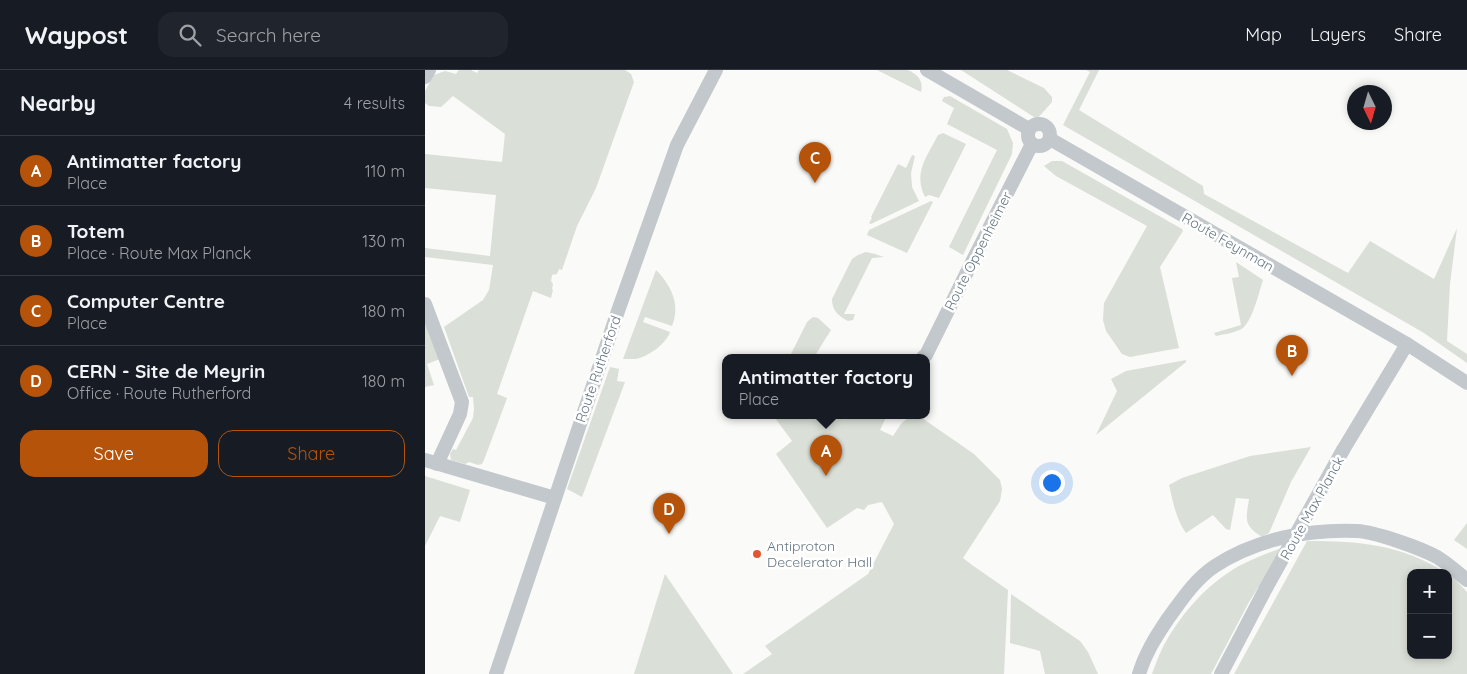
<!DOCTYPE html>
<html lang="en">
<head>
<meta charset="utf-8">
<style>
  body { margin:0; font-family:Quicksand,sans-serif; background:#20242c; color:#f1f3f6 }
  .controls { position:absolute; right:15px; bottom:15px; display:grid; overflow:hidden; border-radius:10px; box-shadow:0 2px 8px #0003 }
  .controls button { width:45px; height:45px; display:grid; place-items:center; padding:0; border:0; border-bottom:1px solid #363941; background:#171b24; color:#f1f3f6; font:25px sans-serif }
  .compass { position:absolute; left:922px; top:15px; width:45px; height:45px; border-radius:50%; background:#171b24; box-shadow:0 2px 8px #0003; rotate:175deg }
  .you { position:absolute; left:626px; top:412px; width:18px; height:18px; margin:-12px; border:4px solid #fff; border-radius:50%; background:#1a73e8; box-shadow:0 0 0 8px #1a73e833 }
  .badge { display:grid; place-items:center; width:32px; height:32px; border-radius:50%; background:#b45309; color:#fff; font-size:16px; font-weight:700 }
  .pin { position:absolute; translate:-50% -41px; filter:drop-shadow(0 1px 2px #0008) }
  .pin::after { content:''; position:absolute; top:26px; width:18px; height:15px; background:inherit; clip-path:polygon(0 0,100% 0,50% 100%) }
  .popup { position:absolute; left:297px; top:284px; width:208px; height:65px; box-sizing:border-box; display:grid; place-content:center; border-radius:10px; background:#171b24; filter:drop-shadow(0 1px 4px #0005); font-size:16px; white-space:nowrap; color:#9ea1a6 }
  .popup b { font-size:19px; color:#f1f3f6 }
  .popup::after { content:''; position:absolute; left:50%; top:100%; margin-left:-10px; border:10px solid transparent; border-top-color:#171b24 }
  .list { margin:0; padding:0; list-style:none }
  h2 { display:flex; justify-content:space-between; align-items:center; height:65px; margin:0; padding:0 20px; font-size:21px }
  h2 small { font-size:16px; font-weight:400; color:#9ea1a6 }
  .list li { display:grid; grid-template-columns:32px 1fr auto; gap:15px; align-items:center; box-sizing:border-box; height:70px; padding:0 20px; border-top:1px solid #363941 }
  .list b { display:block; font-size:19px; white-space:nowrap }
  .list p { margin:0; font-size:16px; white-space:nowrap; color:#9ea1a6 }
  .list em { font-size:16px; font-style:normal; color:#9ea1a6 }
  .actions { display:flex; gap:10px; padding:15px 20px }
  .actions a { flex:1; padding:11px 0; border:1px solid #b45309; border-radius:15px; text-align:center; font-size:18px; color:#b45309 }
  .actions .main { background:#b45309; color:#fff }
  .icon { flex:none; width:28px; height:28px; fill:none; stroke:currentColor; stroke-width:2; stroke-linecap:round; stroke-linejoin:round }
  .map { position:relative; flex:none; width:1042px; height:604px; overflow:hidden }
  header { display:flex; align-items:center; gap:30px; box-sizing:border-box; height:70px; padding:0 25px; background:#171b24; border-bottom:1px solid #363941 }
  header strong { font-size:24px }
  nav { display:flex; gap:28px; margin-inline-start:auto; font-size:18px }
  .search { width:350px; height:45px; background:#20242c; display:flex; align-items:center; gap:12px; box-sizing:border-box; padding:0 18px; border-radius:15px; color:#9ea1a6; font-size:19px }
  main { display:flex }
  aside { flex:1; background:#171b24 }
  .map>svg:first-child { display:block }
  .green { fill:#dadfd7 }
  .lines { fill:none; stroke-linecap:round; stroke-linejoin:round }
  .minor { stroke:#c3c8cc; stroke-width:14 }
  .minor-bridge { stroke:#c3c8cc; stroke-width:14 }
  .poi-dot { fill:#e4572e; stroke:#fff; stroke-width:2 }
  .labels { text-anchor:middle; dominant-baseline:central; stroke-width:5; stroke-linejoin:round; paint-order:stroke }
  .street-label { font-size:14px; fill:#657683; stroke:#fff }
  .poi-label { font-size:14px; fill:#657683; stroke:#fff; text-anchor:start }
</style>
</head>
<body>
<header>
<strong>Waypost</strong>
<div class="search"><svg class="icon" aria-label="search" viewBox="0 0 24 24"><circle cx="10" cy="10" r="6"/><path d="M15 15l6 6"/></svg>Search here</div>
<nav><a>Map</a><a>Layers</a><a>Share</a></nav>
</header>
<main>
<aside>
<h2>Nearby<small>4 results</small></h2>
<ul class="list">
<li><span class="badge">A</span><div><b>Antimatter factory</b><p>Place</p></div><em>110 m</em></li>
<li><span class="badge">B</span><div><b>Totem</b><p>Place · Route Max Planck</p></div><em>130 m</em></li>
<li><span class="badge">C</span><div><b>Computer Centre</b><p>Place</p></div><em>180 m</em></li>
<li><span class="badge">D</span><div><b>CERN - Site de Meyrin</b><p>Office · Route Rutherford</p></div><em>180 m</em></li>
</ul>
<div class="actions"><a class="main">Save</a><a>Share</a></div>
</aside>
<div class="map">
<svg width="1042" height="604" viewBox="0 0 1042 604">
  <rect width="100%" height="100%" fill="#fafaf8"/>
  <!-- green -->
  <g class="green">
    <polygon points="34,0 46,0 52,3 54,0 200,0 206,4 209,12 171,118 152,156 137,200 134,199 132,204 127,205 126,211 128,214 127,219 128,220 126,228 108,221 72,324 82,328 81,331 59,390 57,394 53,395 44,392 40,394 26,390 25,384 28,379 31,380 48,348 49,339 48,327 44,327 19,257 58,230 64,220 68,195 0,187 0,178 65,186 71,125 0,118 0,84 77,92 80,64 28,26 16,37 4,36 0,33 0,21 9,5 20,1 31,4"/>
    <path d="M 452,0 C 460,0 475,0 482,0 C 492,3 499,11 496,22 Z"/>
    <polygon points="536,0 582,0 619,18 627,27 627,32 612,49"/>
    <polygon points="661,0 674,0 654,40 778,116 779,124 923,203 945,171 1009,209 1032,158 1025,214 1022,271 1042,284 1042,293 999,263 638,55 665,2"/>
    <polygon points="525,26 582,59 588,73 587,84 538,185 524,177 572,80 522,54 529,38 517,31 519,27"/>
    <path d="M 518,63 L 541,74 L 514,128 L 504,125 L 500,127 C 488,102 502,87 513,65 Z"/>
    <polygon points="487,85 490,86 486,103 487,117 494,131 446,154 444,153 447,148 446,147 473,94 481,98"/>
    <polygon points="627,91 637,91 757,159 758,161 735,197 754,278 705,287 697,284 681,261 678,250 679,233 722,156 631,106 619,96"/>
    <polygon points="506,131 508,132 482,183 442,165 444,160"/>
    <path d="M 441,182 L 450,184 L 459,187 L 447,188 L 419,244 L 430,244 L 428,250 L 423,251 C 413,246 407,240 407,229 L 427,189 L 433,185 Z"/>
    <path d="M 811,192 L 838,210 C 834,222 828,249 818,258 C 810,263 800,264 791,266 L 789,263 L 816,255 L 807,208 L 814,207 Z"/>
    <path d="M 231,200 C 246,215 256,235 247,256 L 220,247 L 218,252 L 245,262 C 241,274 224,286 211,289 C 207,289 202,289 198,289 Z"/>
    <polygon points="388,247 393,248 406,260 389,287 371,287 366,284 382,252"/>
    <polygon points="0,250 15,289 2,294 9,315 0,317"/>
    <polygon points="761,290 761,292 671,365 692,321 686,309 701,301"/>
    <polygon points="185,297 194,299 192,311 200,312 157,427 142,419"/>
    <path d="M 348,345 L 462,345 L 455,360 L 468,366 C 477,353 479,345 497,348 L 549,384 L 575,410 L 577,419 L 575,431 L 538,488 L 547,495 L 583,520 L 579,604 L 318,604 L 347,584 L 340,576 L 443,504 L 469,454 L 457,432 L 443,435 L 439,440 L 432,438 L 402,458 L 351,384 L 367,371 Z"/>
    <path d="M 886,377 L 866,412 L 844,463 L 837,467 C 818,455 821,449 824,429 L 811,428 L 805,460 L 801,459 L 788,445 L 761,463 C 751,449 748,432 744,415 L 757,408 L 825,386 Z"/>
    <polygon points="0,406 45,420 35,452 15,446 0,476"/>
    <polygon points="1042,453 1042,479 1029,470"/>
    <path d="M 882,471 C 934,471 976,474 1021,503 L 986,503 L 986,585 L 1023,585 L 1023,504 L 1030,509 L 1042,522 L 1042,604 L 809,604 Z"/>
    <path d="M 859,477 L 824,532 L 786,604 L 727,604 C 730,596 733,587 737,579 C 754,546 780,516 812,497 C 827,489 843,483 859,477 Z"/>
    <polygon points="240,504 308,604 209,604"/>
    <polygon points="586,524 655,571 663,582 673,604 620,604 615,581 585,573"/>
  </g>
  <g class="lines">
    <!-- minor -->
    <g class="minor">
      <polyline points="502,0 604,59"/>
      <polyline points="0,7 4,0"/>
      <circle cx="614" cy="65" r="11"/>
      <polyline points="625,69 982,274 1042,313"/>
      <polyline points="0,234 37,332 35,344 12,394"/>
      <polyline points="498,287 501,285 545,196 607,74"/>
      <polyline points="918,380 982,274"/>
      <polyline points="0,390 130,428"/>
      <polyline points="71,604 193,241 252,75 291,0"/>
      <path d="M 714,604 C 720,584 730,568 742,550 C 756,531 769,510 790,496 C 831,469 883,459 932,461 C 951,462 995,478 1012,487 C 1022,493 1032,502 1042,510"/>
      <polyline points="796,604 841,518"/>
    </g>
    <!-- minor-bridge -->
    <polyline class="minor-bridge" points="841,518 918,380"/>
  </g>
  <!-- markers -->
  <circle class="poi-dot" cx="332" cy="484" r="5"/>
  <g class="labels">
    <!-- street labels -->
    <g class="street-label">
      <text transform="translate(803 172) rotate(30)">Route Feynman</text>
      <text transform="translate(553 181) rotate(-63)">Route Oppenheimer</text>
      <text transform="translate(173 299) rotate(-71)">Route Rutherford</text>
      <text transform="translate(887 438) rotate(-61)">Route Max Planck</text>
    </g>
    <!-- poi labels -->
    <g class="poi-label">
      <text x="342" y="476">Antiproton<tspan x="342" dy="16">Decelerator Hall</tspan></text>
    </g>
  </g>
</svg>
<div class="controls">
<button>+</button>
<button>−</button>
</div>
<svg class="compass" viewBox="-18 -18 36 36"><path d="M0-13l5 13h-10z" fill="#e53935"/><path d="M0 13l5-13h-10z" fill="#9ea1a6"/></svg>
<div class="you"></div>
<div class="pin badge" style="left:401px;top:406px">A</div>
<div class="popup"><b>Antimatter factory</b>Place</div>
<div class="pin badge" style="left:867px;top:306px">B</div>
<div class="pin badge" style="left:390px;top:113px">C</div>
<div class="pin badge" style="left:244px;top:464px">D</div>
</div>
</main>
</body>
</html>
